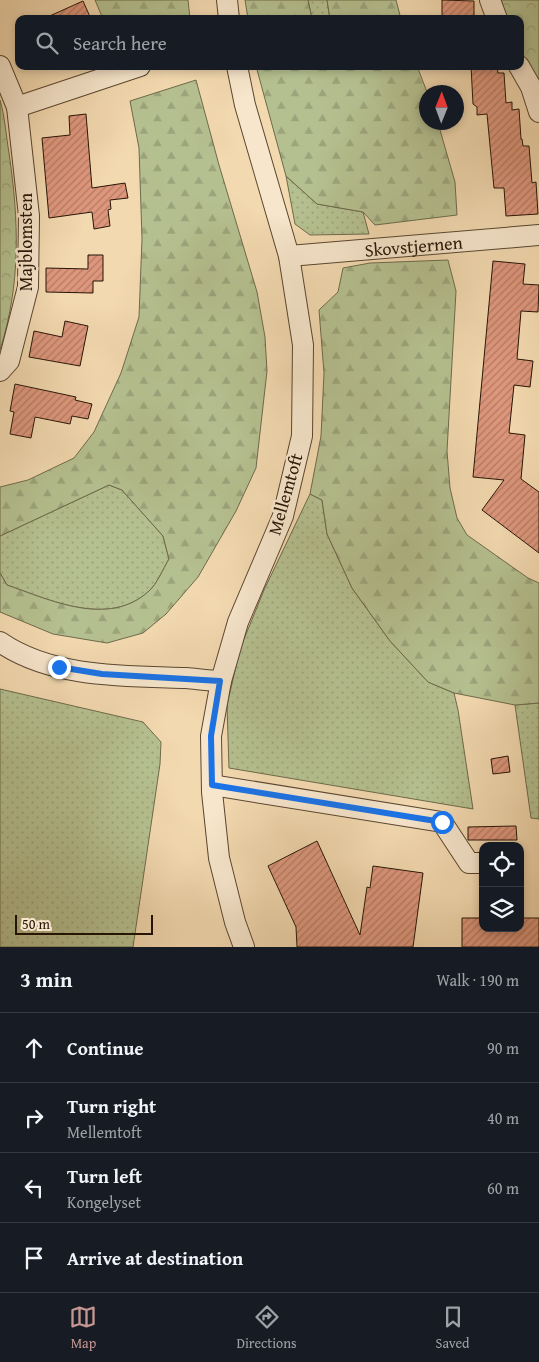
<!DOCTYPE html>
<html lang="en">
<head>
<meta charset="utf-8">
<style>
  body { margin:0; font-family:"Gentium Book Plus",serif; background:#242831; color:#f1f3f6 }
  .controls { position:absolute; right:15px; bottom:15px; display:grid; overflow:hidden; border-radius:10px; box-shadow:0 2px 8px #0003 }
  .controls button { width:45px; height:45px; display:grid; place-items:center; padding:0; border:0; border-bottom:1px solid #363941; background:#171b24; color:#f1f3f6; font:25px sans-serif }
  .compass { position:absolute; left:419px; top:85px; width:45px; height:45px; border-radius:50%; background:#171b24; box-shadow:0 2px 8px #0003; rotate:1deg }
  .scale { position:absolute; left:15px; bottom:12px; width:138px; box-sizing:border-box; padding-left:5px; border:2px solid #271506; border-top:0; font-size:14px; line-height:18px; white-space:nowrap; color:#271506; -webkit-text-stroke:4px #f7e6cc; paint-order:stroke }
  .stop { position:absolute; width:15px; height:15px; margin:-11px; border:4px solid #1a73e8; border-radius:50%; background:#fff }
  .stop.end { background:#1a73e8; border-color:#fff; box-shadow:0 1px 5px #0008 }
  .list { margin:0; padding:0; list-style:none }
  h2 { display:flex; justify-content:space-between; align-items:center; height:65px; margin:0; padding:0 20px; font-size:21px }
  h2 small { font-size:16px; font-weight:400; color:#9ea1a6 }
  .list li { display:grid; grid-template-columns:32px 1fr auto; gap:15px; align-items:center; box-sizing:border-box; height:70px; padding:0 20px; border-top:1px solid #363941 }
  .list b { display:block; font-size:19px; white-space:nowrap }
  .list p { margin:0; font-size:16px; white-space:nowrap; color:#9ea1a6 }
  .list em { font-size:16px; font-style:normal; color:#9ea1a6 }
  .icon { flex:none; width:28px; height:28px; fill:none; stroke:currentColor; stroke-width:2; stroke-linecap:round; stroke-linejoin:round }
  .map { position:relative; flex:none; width:539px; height:947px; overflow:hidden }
  .search { position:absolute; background:#171b24; box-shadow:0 2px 8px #0003; left:15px; right:15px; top:15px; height:55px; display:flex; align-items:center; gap:12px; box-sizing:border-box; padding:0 18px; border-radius:10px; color:#9ea1a6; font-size:19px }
  .sheet { height:345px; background:#171b24 }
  nav { display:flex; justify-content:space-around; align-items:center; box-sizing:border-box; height:70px; border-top:1px solid #363941; background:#171b24; font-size:14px; color:#9ea1a6 }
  nav a { display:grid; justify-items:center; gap:2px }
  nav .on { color:#c59692 }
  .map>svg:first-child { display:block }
  .grass { fill:url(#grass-dots); stroke:#6e6a4b }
  .forest { fill:url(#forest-firs); stroke:#6e6a4b }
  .park { fill:url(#park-crowns); stroke:#6e6a4b }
  .building { fill:url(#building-hatch); stroke:#271506 }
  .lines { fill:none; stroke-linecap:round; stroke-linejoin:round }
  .minor-casing { stroke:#5a4630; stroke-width:22 }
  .minor { stroke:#f7e6cc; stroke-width:20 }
  .route { stroke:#1a73e8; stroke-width:6 }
  .labels { text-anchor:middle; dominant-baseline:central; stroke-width:5; stroke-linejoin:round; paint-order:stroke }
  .street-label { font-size:18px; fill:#271506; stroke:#f7e6cc }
</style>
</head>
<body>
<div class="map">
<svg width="539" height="947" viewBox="0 0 539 947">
  <defs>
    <pattern id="grass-dots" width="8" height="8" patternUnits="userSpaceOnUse" patternTransform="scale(1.25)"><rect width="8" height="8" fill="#b5c090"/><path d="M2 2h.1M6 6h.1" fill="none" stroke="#9ca47b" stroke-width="1.8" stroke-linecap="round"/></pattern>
    <pattern id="forest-firs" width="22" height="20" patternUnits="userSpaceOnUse" patternTransform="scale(1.25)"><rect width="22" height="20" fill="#b5c090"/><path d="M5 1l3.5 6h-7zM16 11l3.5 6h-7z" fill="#9ca47b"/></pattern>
    <pattern id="park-crowns" width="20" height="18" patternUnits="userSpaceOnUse" patternTransform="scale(1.25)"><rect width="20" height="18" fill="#b5c090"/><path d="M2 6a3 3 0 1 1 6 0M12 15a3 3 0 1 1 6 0" fill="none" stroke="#9ca47b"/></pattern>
    <pattern id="building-hatch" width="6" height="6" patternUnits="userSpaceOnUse" patternTransform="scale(1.25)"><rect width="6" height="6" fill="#de977d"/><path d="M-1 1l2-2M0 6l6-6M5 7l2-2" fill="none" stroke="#b47a64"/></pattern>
  </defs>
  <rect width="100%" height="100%" fill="#f3d9b0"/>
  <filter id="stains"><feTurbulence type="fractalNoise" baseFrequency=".004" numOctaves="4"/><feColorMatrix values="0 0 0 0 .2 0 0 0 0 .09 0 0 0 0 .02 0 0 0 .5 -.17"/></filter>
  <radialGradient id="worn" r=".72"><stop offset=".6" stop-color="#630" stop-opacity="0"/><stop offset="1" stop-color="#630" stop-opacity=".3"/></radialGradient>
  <!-- grass -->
  <g class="grass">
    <polygon points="308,0 327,0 330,19 312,19"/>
    <polygon points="286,176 317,204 363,212 369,234 310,235 295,224"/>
    <path d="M 109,485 L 122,490 L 163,536 L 169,559 C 163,569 157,584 149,591 C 109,628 50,600 7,585 L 0,573 L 0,536 Z"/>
    <polygon points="310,494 322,500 327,534 352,588 390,641 428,682 454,693 458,710 473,809 229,768 227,705 240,649 264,590"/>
    <polygon points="0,689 143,722 161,742 160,764 133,947 0,947"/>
    <polygon points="539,703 539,819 531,818 515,705"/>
  </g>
  <!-- forest -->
  <g class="forest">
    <polygon points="95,0 188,0 190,19 103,19"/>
    <polygon points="245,0 308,0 312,19 248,19"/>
    <polygon points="327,0 396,0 401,19 330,19"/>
    <polygon points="256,66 417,66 427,92 426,122 438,123 455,182 457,215 375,225 363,212 317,204 286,176"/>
    <path d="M 196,80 L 219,165 L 257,292 L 265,337 L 267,371 L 256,468 L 236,511 L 198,577 L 166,614 L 143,633 L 107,643 L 53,634 L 0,612 L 0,573 L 7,585 C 50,600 109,628 149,591 C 157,584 163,569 169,559 L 163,536 L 122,490 L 109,485 L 0,536 L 0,487 L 28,480 L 74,458 L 94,432 L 121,373 L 139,317 L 142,239 L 139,148 L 130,101 Z"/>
    <polygon points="448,260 456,291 447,451 450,488 457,518 467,535 528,578 539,583 539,703 515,705 454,693 428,682 390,641 352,588 327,534 322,500 310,494 321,436 324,373 319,310 338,292 343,268 370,263"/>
  </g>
  <!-- park -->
  <g class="park">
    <polygon points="500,0 539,0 539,87 520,49 520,19 507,19"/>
    <path d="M 0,100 C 5,117 6,135 9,153 C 19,221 21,284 0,350 Z"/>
  </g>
  <!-- building -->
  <g class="building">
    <polygon points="442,0 474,1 474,19 442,19"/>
    <polygon points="83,1 91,19 43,19"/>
    <polygon points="471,66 497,66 498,73 504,73 506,103 512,102 512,110 519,109 521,139 522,139 523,146 529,146 532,183 536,182 538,214 506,216 504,188 494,188 487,114 477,115 477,107 473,104"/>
    <polygon points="86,114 92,188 125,183 128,198 110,200 111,209 108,210 110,226 94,229 92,212 49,218 42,138 70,135 69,116"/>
    <polygon points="88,255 103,255 103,281 93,281 93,293 46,292 46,268 88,269"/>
    <polygon points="493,261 525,264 523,284 539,285 538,312 521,311 517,359 533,361 530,387 514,385 509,433 525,435 521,479 539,492 539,553 482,510 504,480 473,477"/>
    <polygon points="65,321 88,326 80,366 29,357 34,331 62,337"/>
    <polygon points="15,384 76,397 75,400 92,404 88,419 72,416 70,424 35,417 31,438 10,434 14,412 10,411"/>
    <polygon points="508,756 510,772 493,774 491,759"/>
    <polygon points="516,826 517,840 468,840 468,827"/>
    <polygon points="317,841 360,935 367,887 370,888 373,866 423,873 413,947 297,947 296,927 268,866"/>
    <polygon points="462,918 483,918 483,928 520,928 520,918 539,918 539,947 462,947"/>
  </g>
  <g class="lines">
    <defs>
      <g id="minor">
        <polyline points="227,0 229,19"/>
        <polyline points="490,0 497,19"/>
        <polyline points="0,66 17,107 29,216 28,287 9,361 0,371"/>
        <polyline points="237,66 245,105 289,256 303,345 302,436 283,516 238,622 221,681 211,736 212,792 219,858 235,922 244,947"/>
        <polyline points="519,66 531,87 539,112"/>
        <polyline points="17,107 140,66"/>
        <path id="s1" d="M 289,256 L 539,235"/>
        <path d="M 0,642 C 52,678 125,676 186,678 C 198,679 209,681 221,681"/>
        <polyline points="212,785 442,822 469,863 483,863"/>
      </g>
    </defs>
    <!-- minor casing -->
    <use href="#minor" class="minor-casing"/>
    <!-- minor -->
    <use href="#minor" class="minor"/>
  </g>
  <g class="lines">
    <!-- route -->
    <polyline class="route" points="59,667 102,674 220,681 211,736 212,785 442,822"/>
  </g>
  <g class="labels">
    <!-- street labels -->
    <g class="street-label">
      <text transform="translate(25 242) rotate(-90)">Majblomsten</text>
      <text stroke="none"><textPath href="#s1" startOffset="125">Skovstjernen</textPath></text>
      <text transform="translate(285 494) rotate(-74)">Mellemtoft</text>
    </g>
  </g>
  <rect width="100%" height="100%" filter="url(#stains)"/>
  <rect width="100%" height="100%" fill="url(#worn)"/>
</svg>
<div class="controls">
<button><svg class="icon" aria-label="locate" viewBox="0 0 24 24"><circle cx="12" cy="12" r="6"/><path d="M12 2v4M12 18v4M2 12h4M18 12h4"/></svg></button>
<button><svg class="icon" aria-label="layers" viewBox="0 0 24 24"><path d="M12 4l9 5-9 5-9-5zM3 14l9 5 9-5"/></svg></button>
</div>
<svg class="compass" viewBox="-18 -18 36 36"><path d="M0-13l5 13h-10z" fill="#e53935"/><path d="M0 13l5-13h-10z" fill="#9ea1a6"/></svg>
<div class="scale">50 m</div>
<div class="stop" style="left:442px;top:822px"></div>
<div class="stop end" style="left:59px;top:667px"></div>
<div class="search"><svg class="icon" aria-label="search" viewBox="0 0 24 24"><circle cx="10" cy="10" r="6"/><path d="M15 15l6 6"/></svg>Search here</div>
</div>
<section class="sheet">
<h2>3 min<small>Walk · 190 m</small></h2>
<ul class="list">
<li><svg class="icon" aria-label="ahead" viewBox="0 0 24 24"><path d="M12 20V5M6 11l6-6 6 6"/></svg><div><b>Continue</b></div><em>90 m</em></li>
<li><svg class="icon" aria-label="right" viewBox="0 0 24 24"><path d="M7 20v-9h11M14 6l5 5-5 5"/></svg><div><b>Turn right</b><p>Mellemtoft</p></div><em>40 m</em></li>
<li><svg class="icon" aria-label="left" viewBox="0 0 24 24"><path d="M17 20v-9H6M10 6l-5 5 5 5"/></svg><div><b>Turn left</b><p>Kongelyset</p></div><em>60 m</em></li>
<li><svg class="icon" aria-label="arrive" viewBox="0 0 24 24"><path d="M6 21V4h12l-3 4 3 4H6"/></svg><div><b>Arrive at destination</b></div></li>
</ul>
</section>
<nav>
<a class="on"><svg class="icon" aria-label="map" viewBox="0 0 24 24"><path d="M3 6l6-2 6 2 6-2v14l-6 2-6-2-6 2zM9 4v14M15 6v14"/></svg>Map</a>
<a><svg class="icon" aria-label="directions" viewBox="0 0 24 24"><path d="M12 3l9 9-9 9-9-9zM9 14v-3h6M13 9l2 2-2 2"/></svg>Directions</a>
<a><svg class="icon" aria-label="saved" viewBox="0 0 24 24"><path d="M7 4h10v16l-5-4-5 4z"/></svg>Saved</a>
</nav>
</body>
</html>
